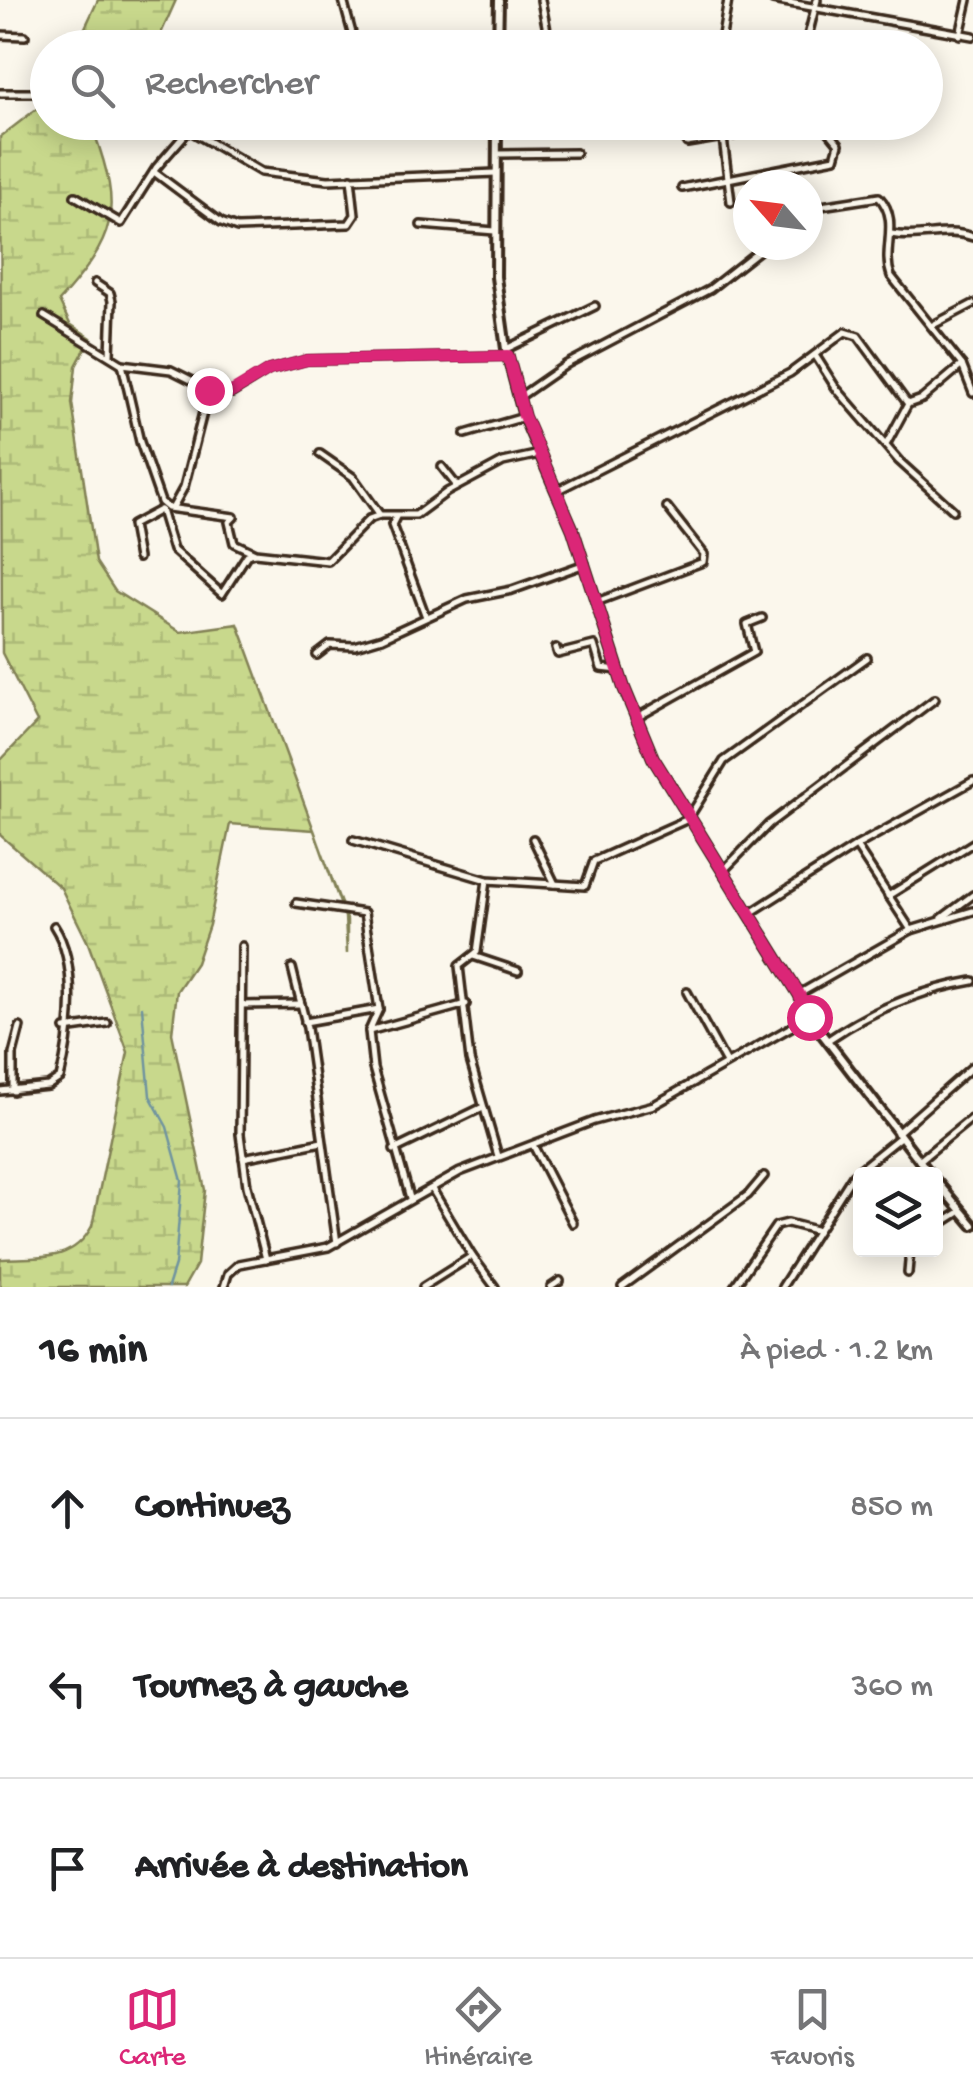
<!DOCTYPE html>
<html lang="fr">
<head>
<meta charset="utf-8">
<style>
  body { margin:0; font-family:"Gochi Hand",sans-serif; background:#f6f6f6; color:#202124 }
  .controls { position:absolute; right:30px; bottom:30px; display:grid; overflow:hidden; border-radius:10px; box-shadow:0 5px 25px #0003 }
  .controls button { width:90px; height:90px; display:grid; place-items:center; padding:0; border:0; border-bottom:2px solid #e0e0e0; background:#fff; color:#202124; font:50px sans-serif }
  .compass { position:absolute; left:733px; top:170px; width:90px; height:90px; border-radius:50%; background:#fff; box-shadow:0 5px 25px #0003; rotate:298deg }
  .stop { position:absolute; width:30px; height:30px; margin:-22px; border:8px solid #db2777; border-radius:50%; background:#fff }
  .stop.end { background:#db2777; border-color:#fff; box-shadow:0 2px 10px #0008 }
  .list { margin:0; padding:0; list-style:none }
  h2 { display:flex; justify-content:space-between; align-items:center; height:130px; margin:0; padding:0 40px; font-size:42px }
  h2 small { font-size:32px; font-weight:400; color:#757577 }
  .list li { display:grid; grid-template-columns:65px 1fr auto; gap:30px; align-items:center; box-sizing:border-box; height:180px; padding:0 40px; border-top:2px solid #e0e0e0 }
  .list b { display:block; font-size:38px; white-space:nowrap }
  .list em { font-size:32px; font-style:normal; color:#757577 }
  .icon { flex:none; width:55px; height:55px; fill:none; stroke:currentColor; stroke-width:2; stroke-linecap:round; stroke-linejoin:round }
  .map { position:relative; flex:none; width:973px; height:1287px; overflow:hidden }
  .search { position:absolute; background:#fff; box-shadow:0 5px 25px #0003; left:30px; right:30px; top:30px; height:110px; display:flex; align-items:center; gap:25px; box-sizing:border-box; padding:0 35px; border-radius:55px; color:#757577; font-size:38px }
  .sheet { height:670px; background:#fff }
  nav { display:flex; justify-content:space-around; align-items:center; box-sizing:border-box; height:140px; border-top:2px solid #e0e0e0; background:#fff; font-size:28px; color:#757577 }
  nav a { display:grid; justify-items:center; gap:5px }
  nav .on { color:#db2777 }
  .map>svg:first-child { display:block }
  .wetland { fill:url(#wetland-marsh); stroke:#828155; stroke-width:2.5 }
  .lines { fill:none; stroke-linecap:round; stroke-linejoin:round }
  .stream { stroke:#70949f; stroke-width:2.5 }
  .street-casing { stroke:#3b2a1e; stroke-width:12 }
  .secondary-casing { stroke:#3b2a1e; stroke-width:14 }
  .street { stroke:#fbf7ec; stroke-width:5 }
  .secondary { stroke:#fbf7ec; stroke-width:6 }
  .route { stroke:#db2777; stroke-width:12 }
</style>
</head>
<body>
<div class="map">
<svg width="973" height="1287" viewBox="0 0 973 1287">
  <defs>
    <pattern id="wetland-marsh" width="20" height="14" patternUnits="userSpaceOnUse" patternTransform="scale(2.5)"><rect width="20" height="14" fill="#c8d88c"/><path d="M1 5h8M5 5V1M11 12h8M15 12V8" fill="none" stroke="#adba78"/></pattern>
  </defs>
  <rect width="100%" height="100%" fill="#fbf7ec"/>
  <filter id="ink" filterUnits="userSpaceOnUse"><feTurbulence type="fractalNoise" baseFrequency=".01" numOctaves="2"/><feDisplacementMap in="SourceGraphic" scale="20" xChannelSelector="R" yChannelSelector="G"/><feConvolveMatrix kernelMatrix="1 2 1 2 8 2 1 2 1" color-interpolation-filters="sRGB"/></filter>
  <g filter="url(#ink)">
    <!-- wetland -->
    <g class="wetland">
      <polygon points="98,0 176,0 155,47 76,47"/>
      <path d="M 47,101 L 48,122 L 104,123 L 94,132 C 123,212 116,237 59,301 L 70,324 L 91,338 L 76,366 L 72,403 L 96,562 L 115,591 L 180,632 L 238,624 L 347,920 L 347,954 L 345,917 L 314,830 L 230,824 L 209,925 L 196,963 L 177,991 L 172,1033 L 205,1190 L 197,1264 L 184,1287 L 0,1287 L 0,1259 C 38,1257 73,1263 92,1226 L 128,1052 L 88,943 L 61,888 L 0,835 L 0,761 L 37,722 L 2,653 L 0,137 Z"/>
    </g>
    <g class="lines">
      <!-- stream -->
      <polyline class="stream" points="142,1007 150,1096 167,1127 182,1181 175,1265 168,1287"/>
      <defs>
        <g id="street">
          <polyline points="343,0 356,48"/>
          <polyline points="541,0 548,36"/>
          <polyline points="773,0 973,36"/>
          <polyline points="0,35 25,36"/>
          <polyline points="960,35 968,0"/>
          <polyline points="498,36 577,38"/>
          <polyline points="720,48 728,0"/>
          <polyline points="805,48 817,0"/>
          <polyline points="0,93 35,93"/>
          <polyline points="444,122 497,123"/>
          <polyline points="721,122 731,202"/>
          <polyline points="687,143 760,131 768,122"/>
          <polyline points="497,154 576,153"/>
          <polyline points="154,172 221,222 237,228 349,224 355,215 351,178"/>
          <polyline points="682,188 835,158 839,144 821,122"/>
          <polyline points="75,196 121,223 156,168 189,130 261,172 328,180 496,173"/>
          <path d="M 808,208 L 879,197 C 901,221 881,249 891,276 L 962,365 L 973,393"/>
          <polyline points="421,225 495,231"/>
          <path d="M 891,234 C 921,240 943,227 973,237"/>
          <polyline points="95,283 110,293 112,301 110,355"/>
          <polyline points="44,316 122,364 171,370 209,389 184,487 173,507"/>
          <polyline points="931,326 973,304"/>
          <polyline points="506,349 595,306"/>
          <polyline points="815,355 836,388 899,461 953,510"/>
          <polyline points="122,364 140,442 161,502 168,508 234,517 229,522 234,543 255,553 328,561 369,519 380,515 416,515 447,492 503,462 540,454"/>
          <polyline points="211,392 232,393 269,370 307,360 508,356"/>
          <polyline points="518,398 567,364 710,289 766,245"/>
          <polyline points="465,434 524,417"/>
          <polyline points="887,443 908,404 922,399 962,365"/>
          <polyline points="320,454 353,477 380,515"/>
          <polyline points="442,467 457,486"/>
          <polyline points="556,491 790,373 845,332 858,336 908,404"/>
          <polyline points="161,510 173,550 222,594 247,555 254,553"/>
          <polyline points="396,517 392,525 426,617"/>
          <polyline points="138,558 132,525 160,510"/>
          <polyline points="599,601 703,562 704,554 667,507"/>
          <polyline points="556,648 558,654 594,645 601,668 619,670"/>
          <polyline points="317,655 330,645 355,646 382,638 467,599 512,590 585,564"/>
          <polyline points="636,718 754,652 747,624 762,618"/>
          <polyline points="533,839 555,884"/>
          <polyline points="353,840 487,880 585,886 594,861 688,819 724,761 867,658"/>
          <polyline points="856,846 911,930"/>
          <polyline points="723,871 769,824 935,699"/>
          <polyline points="487,880 477,952 459,966 470,1060 498,1156"/>
          <polyline points="888,896 973,843"/>
          <polyline points="296,903 364,913 379,1009 369,1031 373,1068 410,1198"/>
          <polyline points="749,914 856,846 973,781"/>
          <polyline points="942,918 973,895"/>
          <polyline points="242,946 240,1134 247,1186 266,1259"/>
          <polyline points="473,956 518,971"/>
          <polyline points="292,968 307,1028 337,1243"/>
          <polyline points="687,992 726,1063"/>
          <polyline points="799,994 911,930 973,911"/>
          <polyline points="242,1005 301,1004"/>
          <polyline points="305,1022 379,1009"/>
          <polyline points="65,1029 107,1023"/>
          <polyline points="369,1031 466,1004"/>
          <path d="M 828,1040 C 872,1010 920,990 973,981"/>
          <path d="M 0,1091 L 48,1086 L 60,1078 C 71,1034 79,964 54,926"/>
          <polyline points="13,1091 13,1054 20,1027"/>
          <polyline points="897,1133 973,1066"/>
          <polyline points="533,1145 573,1223"/>
          <polyline points="394,1150 481,1108"/>
          <polyline points="243,1158 322,1142"/>
          <polyline points="919,1161 973,1117"/>
          <polyline points="936,1227 961,1211"/>
          <polyline points="472,1256 495,1287"/>
          <polyline points="908,1273 910,1250"/>
          <polyline points="224,1287 228,1274 239,1264 328,1247 460,1172 594,1121 654,1105 809,1017"/>
          <polyline points="423,1287 472,1256 432,1189"/>
          <polyline points="551,1287 560,1281"/>
          <polyline points="622,1287 748,1195 764,1176"/>
          <polyline points="734,1287 776,1226 788,1223 815,1230"/>
          <polyline points="782,1287 853,1175 900,1137"/>
        </g>
        <g id="secondary">
          <polyline points="498,48 499,0"/>
          <polyline points="497,122 496,277 506,349 524,417 573,530 624,688 653,758 799,994 809,1017 930,1174"/>
          <polyline points="936,1181 973,1225"/>
        </g>
      </defs>
      <!-- street casing -->
      <use href="#street" class="street-casing"/>
      <!-- secondary casing -->
      <use href="#secondary" class="secondary-casing"/>
      <!-- street -->
      <use href="#street" class="street"/>
      <!-- secondary -->
      <use href="#secondary" class="secondary"/>
    </g>
  </g>
  <g class="lines" filter="url(#ink)">
    <!-- route -->
    <polyline class="route" points="209,390 232,392 269,370 307,360 508,356 524,416 573,530 624,688 653,758 799,994 809,1017"/>
  </g>
</svg>
<div class="controls">
<button><svg class="icon" aria-label="layers" viewBox="0 0 24 24"><path d="M12 4l9 5-9 5-9-5zM3 14l9 5 9-5"/></svg></button>
</div>
<svg class="compass" viewBox="-18 -18 36 36"><path d="M0-13l5 13h-10z" fill="#e53935"/><path d="M0 13l5-13h-10z" fill="#757577"/></svg>
<div class="stop" style="left:809px;top:1017px"></div>
<div class="stop end" style="left:209px;top:390px"></div>
<div class="search"><svg class="icon" aria-label="search" viewBox="0 0 24 24"><circle cx="10" cy="10" r="6"/><path d="M15 15l6 6"/></svg>Rechercher</div>
</div>
<section class="sheet">
<h2>16 min<small>À pied · 1.2 km</small></h2>
<ul class="list">
<li><svg class="icon" aria-label="ahead" viewBox="0 0 24 24"><path d="M12 20V5M6 11l6-6 6 6"/></svg><div><b>Continuez</b></div><em>850 m</em></li>
<li><svg class="icon" aria-label="left" viewBox="0 0 24 24"><path d="M17 20v-9H6M10 6l-5 5 5 5"/></svg><div><b>Tournez à gauche</b></div><em>360 m</em></li>
<li><svg class="icon" aria-label="arrive" viewBox="0 0 24 24"><path d="M6 21V4h12l-3 4 3 4H6"/></svg><div><b>Arrivée à destination</b></div></li>
</ul>
</section>
<nav>
<a class="on"><svg class="icon" aria-label="map" viewBox="0 0 24 24"><path d="M3 6l6-2 6 2 6-2v14l-6 2-6-2-6 2zM9 4v14M15 6v14"/></svg>Carte</a>
<a><svg class="icon" aria-label="directions" viewBox="0 0 24 24"><path d="M12 3l9 9-9 9-9-9zM9 14v-3h6M13 9l2 2-2 2"/></svg>Itinéraire</a>
<a><svg class="icon" aria-label="saved" viewBox="0 0 24 24"><path d="M7 4h10v16l-5-4-5 4z"/></svg>Favoris</a>
</nav>
</body>
</html>
